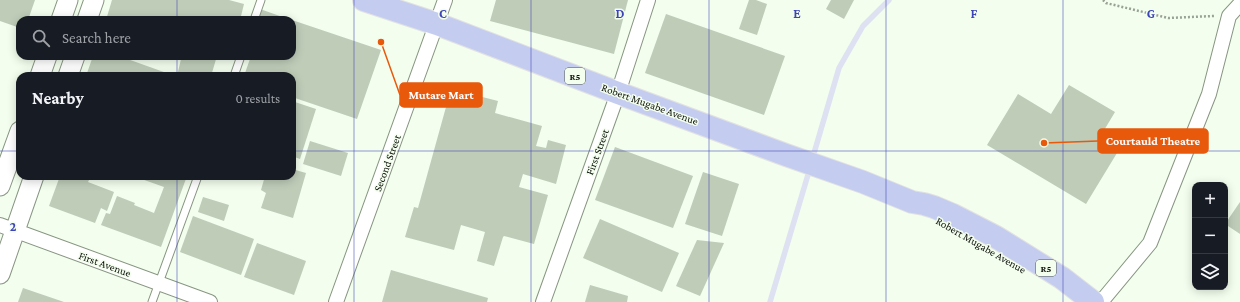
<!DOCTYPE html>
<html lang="en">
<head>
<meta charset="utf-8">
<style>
  body { margin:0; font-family:"Crimson Pro",serif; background:#20242c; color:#f1f3f6 }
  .controls { position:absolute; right:12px; bottom:12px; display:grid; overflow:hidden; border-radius:8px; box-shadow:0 2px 10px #0003 }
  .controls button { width:36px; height:36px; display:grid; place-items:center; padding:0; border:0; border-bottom:1px solid #363941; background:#171b24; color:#f1f3f6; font:20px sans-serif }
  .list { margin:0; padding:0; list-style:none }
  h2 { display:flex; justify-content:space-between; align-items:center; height:52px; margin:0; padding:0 16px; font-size:17px }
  h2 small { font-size:13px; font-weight:400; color:#9ea1a6 }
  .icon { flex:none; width:22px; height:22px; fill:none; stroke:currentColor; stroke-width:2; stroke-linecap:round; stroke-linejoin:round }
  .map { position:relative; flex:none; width:1240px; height:302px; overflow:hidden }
  .search { position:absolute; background:#171b24; box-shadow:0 2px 10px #0003; left:16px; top:16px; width:280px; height:44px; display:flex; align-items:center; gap:10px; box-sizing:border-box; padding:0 14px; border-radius:12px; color:#9ea1a6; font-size:15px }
  .panel { position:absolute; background:#171b24; box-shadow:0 2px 10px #0003; left:16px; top:72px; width:280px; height:108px; border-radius:12px }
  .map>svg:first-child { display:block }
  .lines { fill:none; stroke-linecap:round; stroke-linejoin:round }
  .stream { stroke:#dde1f2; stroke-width:5.5 }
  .building { fill:#beccb8 }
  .lane-casing { stroke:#889582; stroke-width:9 }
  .street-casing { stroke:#889582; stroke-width:16 }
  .secondary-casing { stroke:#889582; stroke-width:21 }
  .highway-casing { stroke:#e2e2e2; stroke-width:24 }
  .path { stroke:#9aa296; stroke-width:2.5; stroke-dasharray:2 2; stroke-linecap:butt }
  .lane { stroke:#fff; stroke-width:7 }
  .street { stroke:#fff; stroke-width:14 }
  .secondary { stroke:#fff; stroke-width:19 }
  .highway { stroke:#c4cdf0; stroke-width:22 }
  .grid { fill:none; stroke:#3d44b8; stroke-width:1; stroke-opacity:0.55 }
  .labels { text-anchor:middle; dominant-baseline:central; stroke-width:3; stroke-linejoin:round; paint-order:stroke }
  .shield { fill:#f3feee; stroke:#52584f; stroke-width:1 }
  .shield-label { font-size:10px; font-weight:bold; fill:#0d110b }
  .street-label { font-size:11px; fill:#0d110b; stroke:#f3feee }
  .grid-label { font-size:13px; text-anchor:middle; font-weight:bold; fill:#3d44b8; stroke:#f3feee; stroke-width:3; stroke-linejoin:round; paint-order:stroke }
  .leader { fill:none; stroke:#e8590c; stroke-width:1.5 }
  .callout-dot { fill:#e8590c; stroke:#f3feee; stroke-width:1.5 }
  .callout { fill:#e8590c; stroke:#e8590c; stroke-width:1.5 }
  .callout-label { font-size:12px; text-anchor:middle; font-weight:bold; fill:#fff }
</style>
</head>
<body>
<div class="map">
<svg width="1240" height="302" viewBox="0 0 1240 302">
  <rect width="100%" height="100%" fill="#f3feee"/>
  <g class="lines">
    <!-- stream -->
    <g class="stream">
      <polyline points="812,160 839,68 863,26 889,0"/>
      <polyline points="770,302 810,168"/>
    </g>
  </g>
  <!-- building -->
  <g class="building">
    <polygon points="0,0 35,0 28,20 20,20 20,28 0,21"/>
    <polygon points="112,0 229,0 244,4 240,20 106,20"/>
    <polygon points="496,0 628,0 614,54 490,21"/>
    <polygon points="749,0 756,0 767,4 757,35 739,29"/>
    <polygon points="831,0 854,0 844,19 826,9"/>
    <polygon points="260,9 291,20 256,20"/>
    <polygon points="666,14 785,56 764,115 645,73"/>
    <polygon points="292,20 381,50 357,119 292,97 292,76 244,76 251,56 292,56"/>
    <polygon points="93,56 119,56 175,76 86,76"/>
    <polygon points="172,56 217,56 211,76 177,76 181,59"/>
    <polygon points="1069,85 1115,112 1097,142 1117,153 1086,204 987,145 1018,94 1051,114"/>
    <polygon points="451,89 498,101 495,113 542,126 536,146 546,148 548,140 566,145 556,184 523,174 519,187 548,195 534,244 504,236 503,237 494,266 477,261 485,232 461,225 454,250 405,237 414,207 418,208"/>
    <polygon points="292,101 316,109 300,159 292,156"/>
    <polygon points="310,141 348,153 341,176 303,164"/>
    <polygon points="615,147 693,176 673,228 595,200"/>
    <polygon points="292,169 306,173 293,218 261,208 266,193 261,190 265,176 292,176"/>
    <polygon points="703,172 739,184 722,236 685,224"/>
    <polygon points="60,176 91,176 88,182 114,192 107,211 101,208 95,223 49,206"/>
    <polygon points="133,176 187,176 161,247 101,225 106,213 110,214 117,196 135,203 134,205 154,213 164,187"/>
    <polygon points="203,197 229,205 224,221 198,212"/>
    <polygon points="1240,202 1240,234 1225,224"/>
    <polygon points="193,216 254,239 241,275 180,252"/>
    <polygon points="600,219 679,253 662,292 583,258"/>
    <polygon points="697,240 724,243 700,296 676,286"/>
    <polygon points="257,243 306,261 294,295 244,277"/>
    <polygon points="391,270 488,298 487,302 382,302"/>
    <polygon points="590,285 628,296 627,302 585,302"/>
    <polygon points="23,288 64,302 18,302"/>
  </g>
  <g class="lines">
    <defs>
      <g id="lane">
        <polyline points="254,20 261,0"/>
        <polyline points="234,76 241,56"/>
        <polyline points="152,302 198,176"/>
      </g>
      <g id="street">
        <polyline points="0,225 210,302"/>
        <polyline points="336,302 445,0"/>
        <polyline points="543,302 618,93 648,0"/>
        <polyline points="1101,302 1150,243 1209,94 1229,16 1240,4"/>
      </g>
      <g id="secondary">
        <polyline points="61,20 68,0"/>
        <polyline points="87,20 94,0"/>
        <polyline points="40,76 47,56"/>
        <polyline points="68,76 75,56"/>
        <polyline points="0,186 20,131"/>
        <polyline points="0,274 34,176"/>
      </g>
      <polyline id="highway" points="364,0 437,24 618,93 786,155 863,182 912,202 924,204 934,207 953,215 996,237 1062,278 1093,302"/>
    </defs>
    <!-- lane casing -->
    <use href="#lane" class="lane-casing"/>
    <!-- street casing -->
    <use href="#street" class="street-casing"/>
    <!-- secondary casing -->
    <use href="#secondary" class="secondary-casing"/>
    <!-- highway casing -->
    <use href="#highway" class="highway-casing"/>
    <!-- path -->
    <polyline class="path" points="1103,0 1106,3 1168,18 1214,16"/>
    <!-- lane -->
    <use href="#lane" class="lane"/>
    <!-- street -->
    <use href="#street" class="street"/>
    <!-- secondary -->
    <use href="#secondary" class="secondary"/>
    <!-- highway -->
    <use href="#highway" class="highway"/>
  </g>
  <!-- grid -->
  <path class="grid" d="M 177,0 L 177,20M 354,0 L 354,302M 531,0 L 531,302M 709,0 L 709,302M 886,0 L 886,302M 1063,0 L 1063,302M 177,56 L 177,76M 0,151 L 20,151M 292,151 L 1240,151M 177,176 L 177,302"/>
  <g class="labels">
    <!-- shield labels -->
    <g class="shield">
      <rect x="565" y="68" width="20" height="16" rx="3"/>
      <rect x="1036" y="260" width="20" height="16" rx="3"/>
    </g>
    <g class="shield-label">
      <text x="575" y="76">R5</text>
      <text x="1046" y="268">R5</text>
    </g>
    <!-- street labels -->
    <g class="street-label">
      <text transform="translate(650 104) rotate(20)">Robert Mugabe Avenue</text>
      <text transform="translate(597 152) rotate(-70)">First Street</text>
      <text transform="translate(387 163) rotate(-70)">Second Street</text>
      <text transform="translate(981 245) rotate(30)">Robert Mugabe Avenue</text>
      <text transform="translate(105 264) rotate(20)">First Avenue</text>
    </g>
  </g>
  <g class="grid-label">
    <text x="443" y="18">C</text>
    <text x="620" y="18">D</text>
    <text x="797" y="18">E</text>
    <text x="974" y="18">F</text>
    <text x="1151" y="18">G</text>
    <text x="13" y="231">2</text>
  </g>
  <!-- callouts -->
  <path class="leader" d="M381 42L400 95M1044 143L1098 141"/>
  <g class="callout-dot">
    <circle cx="381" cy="42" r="4"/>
    <circle cx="1044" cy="143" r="4"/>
  </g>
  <g class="callout">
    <rect x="400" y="83" width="82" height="24" rx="4"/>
    <rect x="1098" y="129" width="110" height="24" rx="4"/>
  </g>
  <g class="callout-label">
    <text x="441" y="99">Mutare Mart</text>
    <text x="1153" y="145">Courtauld Theatre</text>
  </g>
</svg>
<div class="controls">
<button>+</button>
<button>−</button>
<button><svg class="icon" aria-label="layers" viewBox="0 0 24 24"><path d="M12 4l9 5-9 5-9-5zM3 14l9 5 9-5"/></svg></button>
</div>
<div class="search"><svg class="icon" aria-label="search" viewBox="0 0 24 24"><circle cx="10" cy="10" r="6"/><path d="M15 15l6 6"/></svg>Search here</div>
<section class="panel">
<h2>Nearby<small>0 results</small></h2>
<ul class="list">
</ul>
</section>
</div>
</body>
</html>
